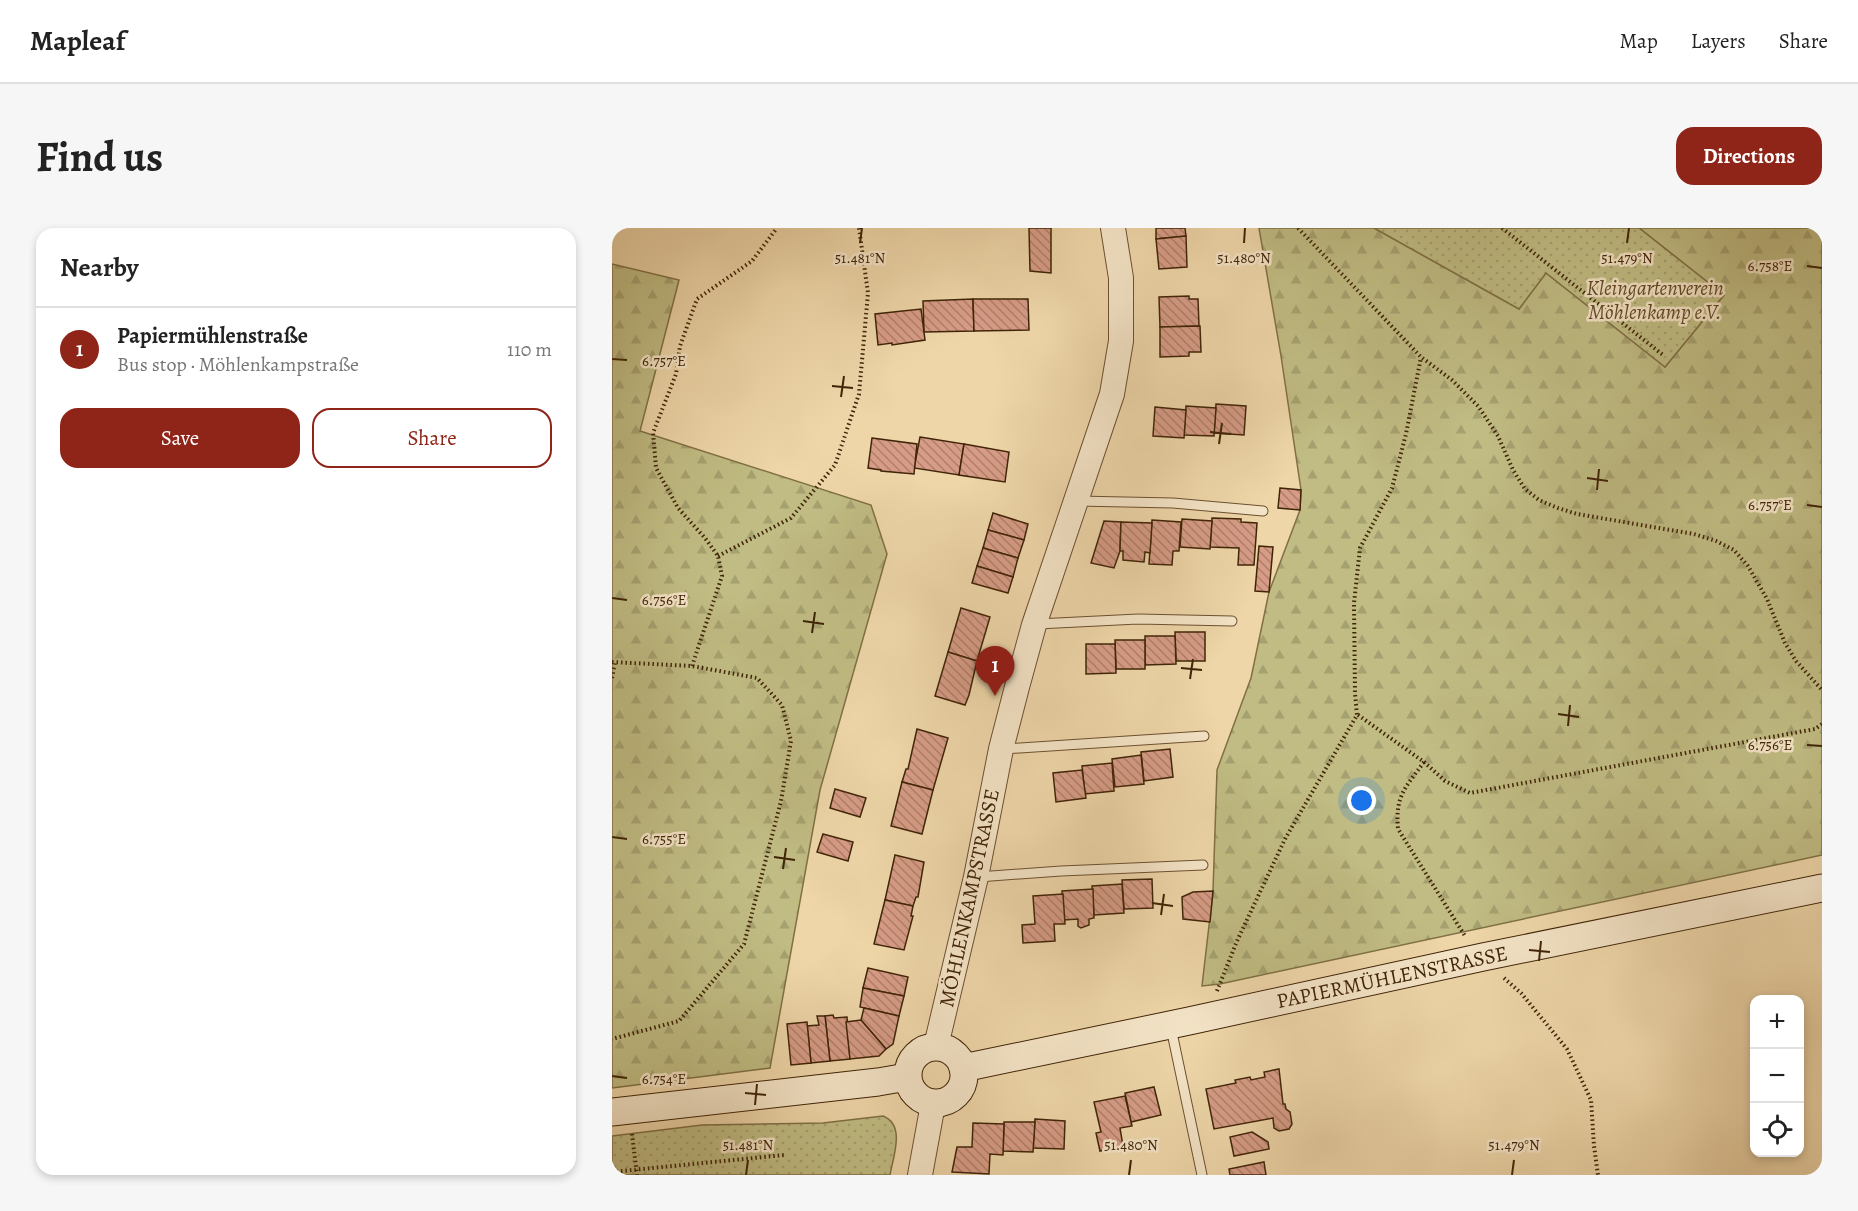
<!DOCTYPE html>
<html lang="en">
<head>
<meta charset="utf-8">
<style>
  body { margin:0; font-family:Alegreya,serif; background:#f6f6f6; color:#222 }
  .controls { position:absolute; right:18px; bottom:18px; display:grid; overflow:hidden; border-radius:12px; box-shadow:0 3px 9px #0003 }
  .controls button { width:54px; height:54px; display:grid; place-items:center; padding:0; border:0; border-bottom:2px solid #e0e0e0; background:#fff; color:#222; font:30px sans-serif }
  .you { position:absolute; left:750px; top:573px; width:21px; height:21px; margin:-15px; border:4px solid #fff; border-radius:50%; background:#1a73e8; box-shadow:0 0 0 9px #1a73e833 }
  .badge { display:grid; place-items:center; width:39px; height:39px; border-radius:50%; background:#8f2418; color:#fff; font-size:20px; font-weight:700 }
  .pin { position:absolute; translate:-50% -50px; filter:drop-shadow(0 2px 3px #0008) }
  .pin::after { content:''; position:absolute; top:32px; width:21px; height:18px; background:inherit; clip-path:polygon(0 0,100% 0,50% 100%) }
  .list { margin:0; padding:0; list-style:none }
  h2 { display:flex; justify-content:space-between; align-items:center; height:78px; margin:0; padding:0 24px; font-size:26px }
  h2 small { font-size:20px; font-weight:400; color:#767676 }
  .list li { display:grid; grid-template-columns:39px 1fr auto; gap:18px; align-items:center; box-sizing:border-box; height:84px; padding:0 24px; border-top:2px solid #e0e0e0 }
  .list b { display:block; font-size:22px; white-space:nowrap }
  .list p { margin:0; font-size:20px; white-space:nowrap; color:#767676 }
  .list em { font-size:20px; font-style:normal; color:#767676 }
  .actions { display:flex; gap:12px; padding:18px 24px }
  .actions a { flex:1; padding:14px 0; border:2px solid #8f2418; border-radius:18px; text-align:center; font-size:21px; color:#8f2418 }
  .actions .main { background:#8f2418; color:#fff }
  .icon { flex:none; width:33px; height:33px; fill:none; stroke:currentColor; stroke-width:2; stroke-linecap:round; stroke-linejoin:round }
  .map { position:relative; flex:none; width:1210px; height:947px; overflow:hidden; border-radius:18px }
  header { display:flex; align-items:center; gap:36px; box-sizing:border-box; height:84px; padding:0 30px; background:#fff; border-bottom:2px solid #e0e0e0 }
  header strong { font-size:28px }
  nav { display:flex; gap:33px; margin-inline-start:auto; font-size:21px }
  .intro { display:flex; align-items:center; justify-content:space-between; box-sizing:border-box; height:144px; padding:0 36px }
  h1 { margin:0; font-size:42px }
  .button { padding:15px 27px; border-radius:18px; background:#8f2418; color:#fff; font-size:21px; font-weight:700 }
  main { display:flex; gap:36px; padding:0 36px }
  aside { flex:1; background:#fff; border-radius:18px; box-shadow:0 3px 9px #0003 }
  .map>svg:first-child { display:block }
  .forest { fill:url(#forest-firs); stroke:#807045; stroke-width:1.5 }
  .garden { fill:url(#garden-dots); stroke:#807045; stroke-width:1.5 }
  .building { fill:url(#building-back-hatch); stroke:#402407; stroke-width:1.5 }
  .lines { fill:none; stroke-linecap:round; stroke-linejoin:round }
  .service-casing { stroke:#6c5030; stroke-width:11 }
  .tertiary-casing { stroke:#6c5030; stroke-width:26 }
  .secondary-casing { stroke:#402407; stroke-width:29 }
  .path { stroke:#402407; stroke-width:4; stroke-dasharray:1.5 3; stroke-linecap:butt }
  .service { stroke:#f4e4c7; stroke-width:9 }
  .tertiary { stroke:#f4e4c7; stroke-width:24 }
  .secondary { stroke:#f4e4c7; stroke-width:27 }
  .ticks { fill:none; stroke:#402407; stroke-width:2 }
  .labels { text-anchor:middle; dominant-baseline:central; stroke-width:5; stroke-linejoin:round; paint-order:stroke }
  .park-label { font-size:21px; font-style:italic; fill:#604a26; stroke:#f4e4c7 }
  .street-label { font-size:21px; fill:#402407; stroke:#f4e4c7 }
  .ticks-label { font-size:15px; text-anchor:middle; fill:#402407; stroke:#f4e4c7; stroke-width:5; stroke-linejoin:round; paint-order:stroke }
</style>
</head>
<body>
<header>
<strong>Mapleaf</strong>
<nav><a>Map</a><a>Layers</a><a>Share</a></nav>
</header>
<div class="intro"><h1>Find us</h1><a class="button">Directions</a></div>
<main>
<aside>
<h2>Nearby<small></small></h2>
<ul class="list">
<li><span class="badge">1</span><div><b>Papiermühlenstraße</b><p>Bus stop · Möhlenkampstraße</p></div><em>110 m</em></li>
</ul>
<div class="actions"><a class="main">Save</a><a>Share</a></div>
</aside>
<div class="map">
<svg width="1210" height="947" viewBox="0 0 1210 947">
  <defs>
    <pattern id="forest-firs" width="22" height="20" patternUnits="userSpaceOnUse" patternTransform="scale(1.5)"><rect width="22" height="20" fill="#c0bc83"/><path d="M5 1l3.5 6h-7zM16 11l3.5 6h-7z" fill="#a6a170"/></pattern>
    <pattern id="garden-dots" width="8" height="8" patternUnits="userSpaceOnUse" patternTransform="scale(1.5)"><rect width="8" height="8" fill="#c0bc83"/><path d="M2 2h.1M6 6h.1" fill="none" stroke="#a6a170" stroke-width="1.8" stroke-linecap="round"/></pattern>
    <pattern id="building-back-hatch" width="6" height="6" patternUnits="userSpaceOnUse" patternTransform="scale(1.5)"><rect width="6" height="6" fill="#d79c86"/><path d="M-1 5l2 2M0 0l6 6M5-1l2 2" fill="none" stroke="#b07f6c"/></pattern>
  </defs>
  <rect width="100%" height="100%" fill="#eed6a9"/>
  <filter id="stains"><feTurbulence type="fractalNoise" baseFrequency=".00333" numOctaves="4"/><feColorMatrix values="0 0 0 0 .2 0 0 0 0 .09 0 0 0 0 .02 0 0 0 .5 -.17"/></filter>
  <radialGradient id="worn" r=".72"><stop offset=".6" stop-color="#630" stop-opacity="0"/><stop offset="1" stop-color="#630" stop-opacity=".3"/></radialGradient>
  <!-- forest -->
  <g class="forest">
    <polygon points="647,0 762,0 907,81 934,45 1053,139 1112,67 1027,0 1210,0 1210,627 608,756 590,758 601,663 605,542 639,450 657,364 688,282 689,262 669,128"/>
    <polygon points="0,36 67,52 28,203 259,277 275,326 208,562 158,840 0,860"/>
  </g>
  <!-- garden -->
  <g class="garden">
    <polygon points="762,0 1027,0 1112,67 1053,139 934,45 907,81"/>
    <path d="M 271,888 C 294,897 281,929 278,947 L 0,947 L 0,908 L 90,897 L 211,895 Z"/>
  </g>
  <!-- building -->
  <g class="building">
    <polygon points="417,0 439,0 439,45 418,43"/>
    <polygon points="544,0 573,0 574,8 544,11"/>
    <polygon points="574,8 575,39 547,41 544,11"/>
    <polygon points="577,68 577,71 586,71 587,98 548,99 547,69"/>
    <polygon points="361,71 362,103 312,104 311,73"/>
    <polygon points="361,71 416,71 417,102 362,103"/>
    <polygon points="309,81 313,112 280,117 280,115 266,117 263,86"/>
    <polygon points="588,98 589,124 577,124 577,128 548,129 548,99"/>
    <polygon points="604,176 634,178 632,207 602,205"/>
    <polygon points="574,178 604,180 602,208 572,207"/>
    <polygon points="543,179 574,182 572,210 541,208"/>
    <polygon points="308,209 352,216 347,247 302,240"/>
    <polygon points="260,210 305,216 302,246 269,243 269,242 256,240"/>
    <polygon points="352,216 397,224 393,254 347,247"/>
    <polygon points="668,260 689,262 688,282 666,280"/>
    <polygon points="381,285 416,296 412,312 376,302"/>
    <polygon points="600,290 629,291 629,294 645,295 642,337 626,337 627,320 598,319"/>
    <polygon points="570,291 600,293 598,321 568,319"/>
    <polygon points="540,292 569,294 567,323 561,323 560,337 537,336"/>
    <polygon points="492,293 509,294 508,323 502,340 479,335"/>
    <polygon points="509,294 540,295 538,325 533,324 532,334 511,332 511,323 508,323"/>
    <polygon points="376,302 412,312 406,330 371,320"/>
    <polygon points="647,318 661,319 657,364 643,363"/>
    <polygon points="371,320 406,330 401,349 365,338"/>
    <polygon points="365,338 401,349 396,365 360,355"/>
    <polygon points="349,380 378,389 365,433 336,424"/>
    <polygon points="563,404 593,404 593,433 564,433"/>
    <polygon points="533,408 563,408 564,436 533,437"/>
    <polygon points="503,412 533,412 533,441 504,441"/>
    <polygon points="474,416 503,416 504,445 474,446"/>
    <polygon points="336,424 365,433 357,467 353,477 323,468"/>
    <polygon points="305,501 336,510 321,562 290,554 294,541 296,541"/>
    <polygon points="558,521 561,549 532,553 529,524"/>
    <polygon points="529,527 532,556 503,559 500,531"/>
    <polygon points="500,535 502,563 473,566 470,538"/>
    <polygon points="470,542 474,570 444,574 441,545"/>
    <polygon points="290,554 321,562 310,606 279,598"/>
    <polygon points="223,561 254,570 248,589 218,580"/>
    <polygon points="211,606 241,614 236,633 205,624"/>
    <polygon points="283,627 312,634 306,669 304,669 301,678 273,672"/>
    <polygon points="540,651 541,680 512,681 510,652"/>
    <polygon points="510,656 512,685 482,687 480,658"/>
    <polygon points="481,661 482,690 477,691 477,697 469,700 466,698 466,691 452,692 450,663"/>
    <polygon points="601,663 598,694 571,691 570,669 581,664"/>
    <polygon points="451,666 453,696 442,696 443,713 411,715 410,697 423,696 421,668"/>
    <polygon points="273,672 301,678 299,688 301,688 292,722 262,716"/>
    <polygon points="256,740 296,749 292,768 251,760"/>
    <polygon points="251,760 292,768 287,788 248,779"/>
    <polygon points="252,780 287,788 281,816 274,821 249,792"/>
    <polygon points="221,787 222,790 235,789 238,831 218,833 213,788"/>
    <polygon points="205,788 213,788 218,833 199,835 195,798 207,797"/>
    <polygon points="249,792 274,821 267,828 238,831 234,794"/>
    <polygon points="195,794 199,835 179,837 175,796"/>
    <polygon points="667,841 671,876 673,876 674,881 678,884 680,896 677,901 667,903 662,900 661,890 602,901 594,861 624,855 623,852 638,849 639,852 653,849 652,844"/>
    <polygon points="542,859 549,887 519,894 513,865"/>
    <polygon points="513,868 520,898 508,900 511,918 488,923 484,905 489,904 482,874"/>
    <polygon points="423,891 453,893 452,921 421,920"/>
    <polygon points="392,894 423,894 421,924 391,923"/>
    <polygon points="361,895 392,896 391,927 378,926 377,946 340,944 345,919 360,919"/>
    <polygon points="640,904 656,914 657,921 622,928 618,909"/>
    <polygon points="652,934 654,947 618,947 617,941"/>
  </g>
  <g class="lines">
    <defs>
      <g id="service">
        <polyline points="465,273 561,275 651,283"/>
        <polyline points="425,396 526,391 620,393"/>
        <polyline points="391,521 592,508"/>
        <polyline points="366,649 449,643 591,637"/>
        <polyline points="559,800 590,947"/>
      </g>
      <g id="tertiary">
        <polyline points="324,818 364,649 389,521 405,459 422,397 500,166 509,113 509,50 501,0"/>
        <polyline points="308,947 321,876"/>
      </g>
      <g id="secondary">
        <circle cx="324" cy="847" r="28"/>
        <polyline points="351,840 577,793 871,729 1210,660"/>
        <polyline points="0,884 266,854 295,849"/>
      </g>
    </defs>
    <!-- service casing -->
    <use href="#service" class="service-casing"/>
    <!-- tertiary casing -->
    <use href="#tertiary" class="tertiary-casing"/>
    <!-- secondary casing -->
    <use href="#secondary" class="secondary-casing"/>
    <!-- path -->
    <g class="path">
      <polyline points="686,0 809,129 840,152 866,178 886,208 901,242 913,261 927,272 946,280 965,286 1082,306 1104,313 1122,322 1136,338 1155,371 1173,415 1184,433 1210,462"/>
      <polyline points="890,0 1051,127"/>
      <polyline points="106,328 179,290 223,237 247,166 256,65 247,0"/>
      <polyline points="0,434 80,438 145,450 170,477 179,513 169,573 132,716 67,793 0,811"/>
      <polyline points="80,438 110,348 106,328 93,310 66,280 44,240 41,205 64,146 68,118 85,71 140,33 165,0"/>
      <polyline points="0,450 3,434"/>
      <polyline points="746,487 812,534 833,553 858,565 1203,501 1210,496"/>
      <path d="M 812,534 C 793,560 783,568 786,601 L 853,708"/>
      <polyline points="892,750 909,765 955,821 979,872 982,918 986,947"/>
      <polyline points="605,763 625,713 673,611 745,487 743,466 742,375 748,320 780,260 794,206 809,129"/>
      <polyline points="20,906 25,947"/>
      <polyline points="0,944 172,927"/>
    </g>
    <!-- service -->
    <use href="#service" class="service"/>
    <!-- tertiary -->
    <use href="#tertiary" class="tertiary"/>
    <!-- secondary -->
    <use href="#secondary" class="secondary"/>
  </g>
  <!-- ticks -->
  <path class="ticks" d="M 248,15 L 250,0M 632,15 L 633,0M 1015,15 L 1017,0M 1195,38 L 1210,40M 0,131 L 15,132M 220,158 L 241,160M 229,169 L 232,148M 598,204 L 619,206M 607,216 L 610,195M 975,250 L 996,253M 985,262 L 987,241M 1195,277 L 1210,279M 0,370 L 15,372M 191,393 L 212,396M 200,405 L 203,384M 569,440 L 590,442M 578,451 L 581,431M 946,486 L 967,489M 956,498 L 958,477M 1195,517 L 1210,518M 0,609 L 15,611M 162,629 L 183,632M 171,641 L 174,620M 540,675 L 561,678M 549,687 L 552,666M 917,722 L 938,724M 927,733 L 929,713M 0,848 L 15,850M 133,865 L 154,867M 143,877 L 145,856M 134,947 L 136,932M 517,947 L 519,932M 900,947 L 902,932"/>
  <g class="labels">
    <!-- park labels -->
    <g class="park-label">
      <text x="1043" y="60">Kleingartenverein<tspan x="1043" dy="24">Möhlenkamp e.V.</tspan></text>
    </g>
    <!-- street labels -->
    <g class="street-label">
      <text transform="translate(357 670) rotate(-78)">MÖHLENKAMPSTRASSE</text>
      <text transform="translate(780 749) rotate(-12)">PAPIERMÜHLENSTRASSE</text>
    </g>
  </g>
  <g class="ticks-label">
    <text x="248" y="35">51.481°N</text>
    <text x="632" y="35">51.480°N</text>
    <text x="1015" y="35">51.479°N</text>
    <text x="1158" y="43">6.758°E</text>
    <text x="52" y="138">6.757°E</text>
    <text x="1158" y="282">6.757°E</text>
    <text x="52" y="377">6.756°E</text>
    <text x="1158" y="522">6.756°E</text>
    <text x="52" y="616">6.755°E</text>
    <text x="52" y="856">6.754°E</text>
    <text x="136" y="922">51.481°N</text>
    <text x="519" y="922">51.480°N</text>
    <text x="902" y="922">51.479°N</text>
  </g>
  <rect width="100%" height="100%" filter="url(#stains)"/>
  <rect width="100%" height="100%" fill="url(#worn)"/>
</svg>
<div class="controls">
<button>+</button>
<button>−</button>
<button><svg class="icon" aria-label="locate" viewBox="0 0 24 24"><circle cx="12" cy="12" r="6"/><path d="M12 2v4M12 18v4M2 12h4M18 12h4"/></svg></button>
</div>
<div class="you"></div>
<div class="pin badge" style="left:383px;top:468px">1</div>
</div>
</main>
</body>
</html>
